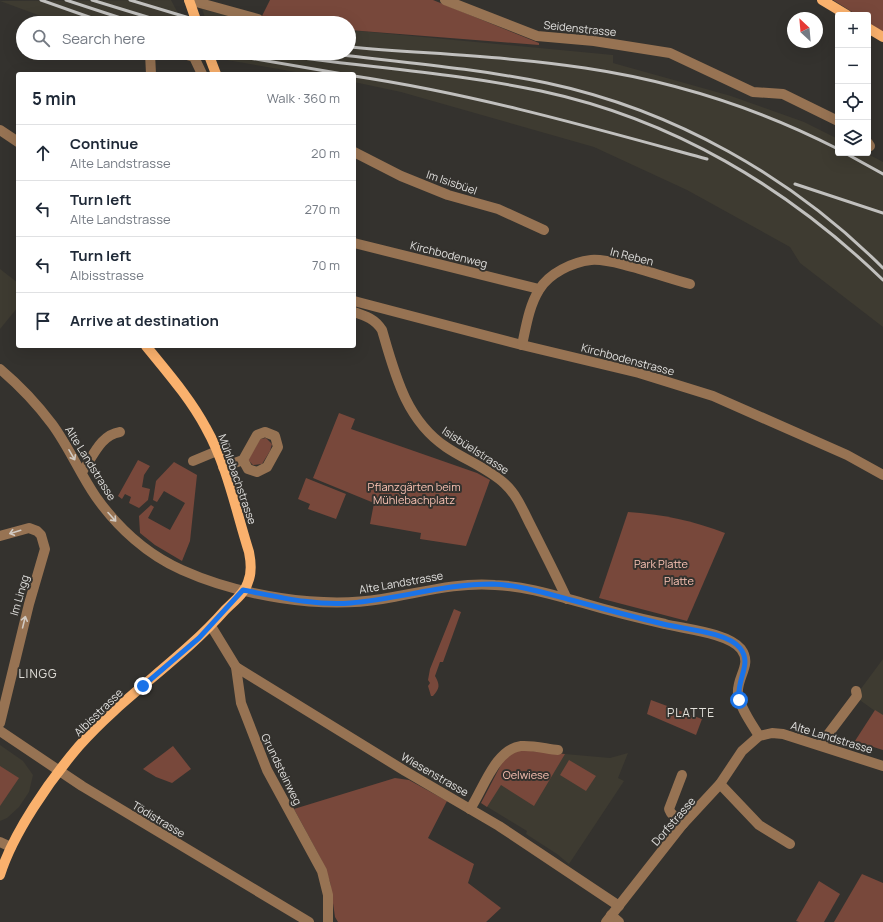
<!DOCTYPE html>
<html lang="en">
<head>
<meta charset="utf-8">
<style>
  body { margin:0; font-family:Manrope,sans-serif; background:#f6f6f7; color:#1f2937 }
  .controls { position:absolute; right:12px; top:12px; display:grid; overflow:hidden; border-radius:4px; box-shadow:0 4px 16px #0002 }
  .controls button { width:36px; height:36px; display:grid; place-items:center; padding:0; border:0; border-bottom:1px solid #e0e1e3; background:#fff; color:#1f2937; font:20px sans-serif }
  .compass { position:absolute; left:787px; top:12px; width:36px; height:36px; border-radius:50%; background:#fff; box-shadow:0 4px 16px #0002; rotate:334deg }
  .stop { position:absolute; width:12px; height:12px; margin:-9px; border:3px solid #1a73e8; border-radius:50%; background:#fff }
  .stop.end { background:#1a73e8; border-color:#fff; box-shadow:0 1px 4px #0008 }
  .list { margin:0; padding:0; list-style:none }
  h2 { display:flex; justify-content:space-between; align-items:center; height:52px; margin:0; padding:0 16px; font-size:17px }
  h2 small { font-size:13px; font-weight:400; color:#747a83 }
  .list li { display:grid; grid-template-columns:26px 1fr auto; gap:12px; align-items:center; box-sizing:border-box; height:56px; padding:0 16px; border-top:1px solid #e0e1e3 }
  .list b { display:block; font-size:15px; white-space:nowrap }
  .list p { margin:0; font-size:13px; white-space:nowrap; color:#747a83 }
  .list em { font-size:13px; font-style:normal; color:#747a83 }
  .icon { flex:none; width:22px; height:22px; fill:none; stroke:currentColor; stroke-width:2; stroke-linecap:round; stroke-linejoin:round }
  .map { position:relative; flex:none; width:883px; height:922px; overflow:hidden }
  .search { position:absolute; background:#fff; box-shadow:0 4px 16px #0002; left:16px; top:16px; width:340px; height:44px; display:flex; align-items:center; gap:10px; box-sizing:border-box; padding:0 14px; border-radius:22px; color:#747a83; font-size:15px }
  .panel { position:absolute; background:#fff; box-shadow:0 4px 16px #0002; left:16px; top:72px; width:340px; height:276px; border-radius:4px }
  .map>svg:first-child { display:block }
  .built { fill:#3e3b31 }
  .green { fill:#78483b }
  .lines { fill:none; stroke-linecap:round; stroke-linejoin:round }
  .minor { stroke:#977353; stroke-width:10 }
  .major { stroke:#fab16d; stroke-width:10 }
  .rail { stroke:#c1c0be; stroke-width:3 }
  .oneway { stroke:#d2cac2 }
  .route { stroke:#1a73e8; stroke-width:5 }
  .labels { text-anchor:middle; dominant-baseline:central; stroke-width:4; stroke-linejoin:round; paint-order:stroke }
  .street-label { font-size:11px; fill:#e1e0de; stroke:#34322e }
  .park-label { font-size:11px; fill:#fbc3b4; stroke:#34322e }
  .neighbourhood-label { font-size:12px; letter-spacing:1px; fill:#e2e0da; stroke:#34322e }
</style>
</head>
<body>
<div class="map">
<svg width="883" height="922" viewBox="0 0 883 922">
  <rect width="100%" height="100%" fill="#34322e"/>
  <!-- built -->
  <g class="built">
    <polygon points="171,0 183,23 60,23 0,1"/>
    <polygon points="202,9 260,23 207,23"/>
    <polygon points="349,30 613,55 613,63 731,96 804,122 838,139 838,153 866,153 883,162 883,327 800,263 790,247 687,190 594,147 401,92 354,82 354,74 307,74 221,59 219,53 349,53"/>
    <polygon points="0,269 18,283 18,307 0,329"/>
    <polygon points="883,659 883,750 855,741 875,711 857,698 860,690"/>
    <polygon points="0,745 23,761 33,775 29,792 19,807 7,818 0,821"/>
    <polygon points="520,750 610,758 628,753 618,778 624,781 569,864 557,854 526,834 527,831 481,803"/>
  </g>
  <!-- green -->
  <g class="green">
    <polygon points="270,0 433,0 539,43 539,45 349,30 349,23 274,23 260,20"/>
    <polygon points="833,0 883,0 883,32 868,22 868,15 857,15"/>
    <polygon points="339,413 355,419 351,429 477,473 490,480 466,546 420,539 421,533 370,524 374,503 313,478"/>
    <polygon points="266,438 272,444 270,451 262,464 253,465 248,460 260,439"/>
    <polygon points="138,460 150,466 144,475 142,487 150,489 148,500 139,508 129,503 131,497 125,494 122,499 118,496"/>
    <polygon points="174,462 197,475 190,541 182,561 155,545 140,533 139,516 151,505 154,507 148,518 170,530 185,503 164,491 157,502 153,500 156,481"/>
    <polygon points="306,478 346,494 336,519 308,509 310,504 298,499"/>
    <path d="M 628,512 C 661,514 694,521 725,533 L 687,621 L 599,598 Z"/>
    <path d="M 454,609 L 461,612 L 443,662 L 440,662 L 435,676 C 440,685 440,688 433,696 L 431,696 L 428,686 L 430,683 L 428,680 L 430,669 Z"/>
    <polygon points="651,700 702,719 696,735 647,714"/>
    <polygon points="875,710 883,715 883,750 855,741"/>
    <polygon points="173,746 191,769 172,783 156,777 143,769"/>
    <polygon points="520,750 565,754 534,806 501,785 487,807 481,803 505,757"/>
    <polygon points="569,760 596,776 586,791 560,775"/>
    <polygon points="0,766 19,778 0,806"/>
    <polygon points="395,778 409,780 447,801 428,838 474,864 468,883 501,908 486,922 338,922 335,917 330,882 321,859 294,809"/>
    <polygon points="862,874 883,883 883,922 834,922"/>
    <polygon points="819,881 840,894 824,922 799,922 796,921"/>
  </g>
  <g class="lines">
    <!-- minor -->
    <g class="minor">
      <polyline points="189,0 258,19"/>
      <polyline points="445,0 537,36 594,41 670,53 753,92 783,94 838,121"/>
      <polyline points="150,53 151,74"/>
      <polyline points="180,53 194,57 202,74"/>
      <polyline points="0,130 18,142"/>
      <polyline points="868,143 870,146"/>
      <polyline points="354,152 401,176 448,195 498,209 544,230"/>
      <polyline points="354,243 539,289"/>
      <polyline points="354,301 522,345 639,373 713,396 847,455 883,475"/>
      <path d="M 354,312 C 366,316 375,319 382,330 C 395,375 406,420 446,447 C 465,460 488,468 505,484 C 518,496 524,513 532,528 C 544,552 556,575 567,599"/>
      <path d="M 522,345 C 526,327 529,306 539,290 C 549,273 573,262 591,260 C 613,258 666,278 690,284"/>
      <path d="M 0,369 C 19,385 37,404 52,424 C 69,447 80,474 96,497 C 118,528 148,555 182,570 C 240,596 320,609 382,599 C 420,593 456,582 495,585 C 525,586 554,595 583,603 C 610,611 638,618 665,624 C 685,629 728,633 741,649 C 753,665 736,677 738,694 C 740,708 752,724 759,736"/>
      <polyline points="193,461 217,451"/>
      <polyline points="223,467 243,460 257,435 265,432 275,436 278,447 267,467 257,472 248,469 243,460"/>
      <path d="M 82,472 C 93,457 100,435 120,432"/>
      <polyline points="0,536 29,528 37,531 41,535 45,549 29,604 0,723"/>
      <polyline points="211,626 236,667 241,703 267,770 322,871 328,895 328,922"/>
      <polyline points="236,667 405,771 499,826 619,906"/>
      <polyline points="0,731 82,786 309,922"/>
      <polyline points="820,745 857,696 856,691"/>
      <polyline points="682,775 669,809 671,813 683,824"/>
      <polyline points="720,784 759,825 790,844"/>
      <path d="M 470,809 C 483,790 495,749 521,746 C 533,745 547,749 558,750"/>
      <polyline points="0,842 11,847"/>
      <polyline points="611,915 619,922"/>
      <polyline points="606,922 683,824 720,784 742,751 759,736 772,733 783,734 883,766"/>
    </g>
    <!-- major -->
    <g class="major">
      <polyline points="189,0 197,23"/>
      <polyline points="822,0 847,15"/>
      <polyline points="868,28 883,37"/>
      <polyline points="208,53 216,74"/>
      <path d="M 0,875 C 13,833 50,780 79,746 C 123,696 181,660 225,610 C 233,602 245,593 248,582 C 252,573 251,562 249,552 C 236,511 227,465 206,428 C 190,398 167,372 146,346"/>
    </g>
    <!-- rail -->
    <g class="rail">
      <polyline points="41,0 106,23"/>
      <polyline points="66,0 136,23"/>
      <polyline points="92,0 167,23"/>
      <polyline points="130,0 206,23"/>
      <path d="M 349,47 C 428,54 507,56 585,68 C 672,81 760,109 838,149"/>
      <polyline points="220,53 343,74"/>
      <path d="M 266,53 C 358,67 451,72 541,91 C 672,119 787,187 883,280"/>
      <path d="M 325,53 C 399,62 474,68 547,83 C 674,110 792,177 883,268"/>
      <path d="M 354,76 C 474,94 590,127 707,159"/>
      <polyline points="845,153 883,174"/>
      <polyline points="795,184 883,213"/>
    </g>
  </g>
  <!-- one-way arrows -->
  <defs><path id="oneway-shaft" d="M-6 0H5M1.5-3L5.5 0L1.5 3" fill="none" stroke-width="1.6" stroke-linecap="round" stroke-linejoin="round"/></defs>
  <g class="oneway">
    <use href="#oneway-shaft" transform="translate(72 455) rotate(60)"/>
    <use href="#oneway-shaft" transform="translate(112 517) rotate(48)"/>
    <use href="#oneway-shaft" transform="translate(15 532) rotate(163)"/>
    <use href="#oneway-shaft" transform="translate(24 622) rotate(-76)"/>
  </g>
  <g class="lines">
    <!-- route -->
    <path class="route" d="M 143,686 L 199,638 L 243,590 C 279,597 315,606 351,603 C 399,599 444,584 492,584 C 521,585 548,594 575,601 C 604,609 634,617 663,624 C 683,629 727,632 740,648 C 753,664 736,679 739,700"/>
  </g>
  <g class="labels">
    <!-- street labels -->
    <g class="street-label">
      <text transform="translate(580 28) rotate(6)">Seidenstrasse</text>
      <text transform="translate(452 182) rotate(19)">Im Isisbüel</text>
      <text transform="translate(449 254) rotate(14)">Kirchbodenweg</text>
      <text transform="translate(632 256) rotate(14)">In Reben</text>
      <text transform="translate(628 359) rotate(15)">Kirchbodenstrasse</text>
      <text transform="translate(476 450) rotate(33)">Isisbüelstrasse</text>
      <text transform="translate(91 463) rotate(58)">Alte Landstrasse</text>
      <text transform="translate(238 479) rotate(71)">Mühlebachstrasse</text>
      <text transform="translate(401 582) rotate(-10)">Alte Landstrasse</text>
      <text transform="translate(19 595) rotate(-74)">Im Lingg</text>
      <text transform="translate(98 712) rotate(-44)">Albisstrasse</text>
      <text transform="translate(832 737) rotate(17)">Alte Landstrasse</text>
      <text transform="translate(282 769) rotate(64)">Grundsteinweg</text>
      <text transform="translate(435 774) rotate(30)">Wiesenstrasse</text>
      <text transform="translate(159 819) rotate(31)">Tödistrasse</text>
      <text transform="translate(673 821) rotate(-49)">Dorfstrasse</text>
    </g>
    <!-- park labels -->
    <g class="park-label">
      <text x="414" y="486">Pflanzgärten beim<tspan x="414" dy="13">Mühlebachplatz</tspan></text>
      <text x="661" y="563">Park Platte</text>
      <text x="679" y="580">Platte</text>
      <text x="526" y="774">Oelwiese</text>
    </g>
    <!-- neighbourhood labels -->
    <g class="neighbourhood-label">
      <text x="38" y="673">LINGG</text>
      <text x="691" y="712">PLATTE</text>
    </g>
  </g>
</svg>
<div class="controls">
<button>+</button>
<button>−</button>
<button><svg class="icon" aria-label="locate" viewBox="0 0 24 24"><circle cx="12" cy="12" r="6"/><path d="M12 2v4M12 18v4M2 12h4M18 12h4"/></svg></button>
<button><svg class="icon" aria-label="layers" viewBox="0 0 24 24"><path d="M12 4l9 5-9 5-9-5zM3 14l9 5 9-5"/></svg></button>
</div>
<svg class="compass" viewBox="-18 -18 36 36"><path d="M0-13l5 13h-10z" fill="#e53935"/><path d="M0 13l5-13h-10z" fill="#747a83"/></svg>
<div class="stop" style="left:739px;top:700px"></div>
<div class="stop end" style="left:143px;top:686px"></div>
<div class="search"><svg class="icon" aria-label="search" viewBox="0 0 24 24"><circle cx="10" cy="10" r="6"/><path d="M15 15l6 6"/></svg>Search here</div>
<section class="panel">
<h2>5 min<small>Walk · 360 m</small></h2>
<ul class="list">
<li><svg class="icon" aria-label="ahead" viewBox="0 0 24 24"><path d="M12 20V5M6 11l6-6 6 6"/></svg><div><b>Continue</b><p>Alte Landstrasse</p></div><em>20 m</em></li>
<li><svg class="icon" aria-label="left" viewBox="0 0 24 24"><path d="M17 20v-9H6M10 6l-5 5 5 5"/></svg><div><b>Turn left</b><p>Alte Landstrasse</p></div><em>270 m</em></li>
<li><svg class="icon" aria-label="left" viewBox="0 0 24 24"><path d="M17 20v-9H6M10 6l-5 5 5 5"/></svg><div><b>Turn left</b><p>Albisstrasse</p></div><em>70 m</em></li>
<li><svg class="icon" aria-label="arrive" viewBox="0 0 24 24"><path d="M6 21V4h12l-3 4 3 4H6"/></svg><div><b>Arrive at destination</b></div></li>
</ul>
</section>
</div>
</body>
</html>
